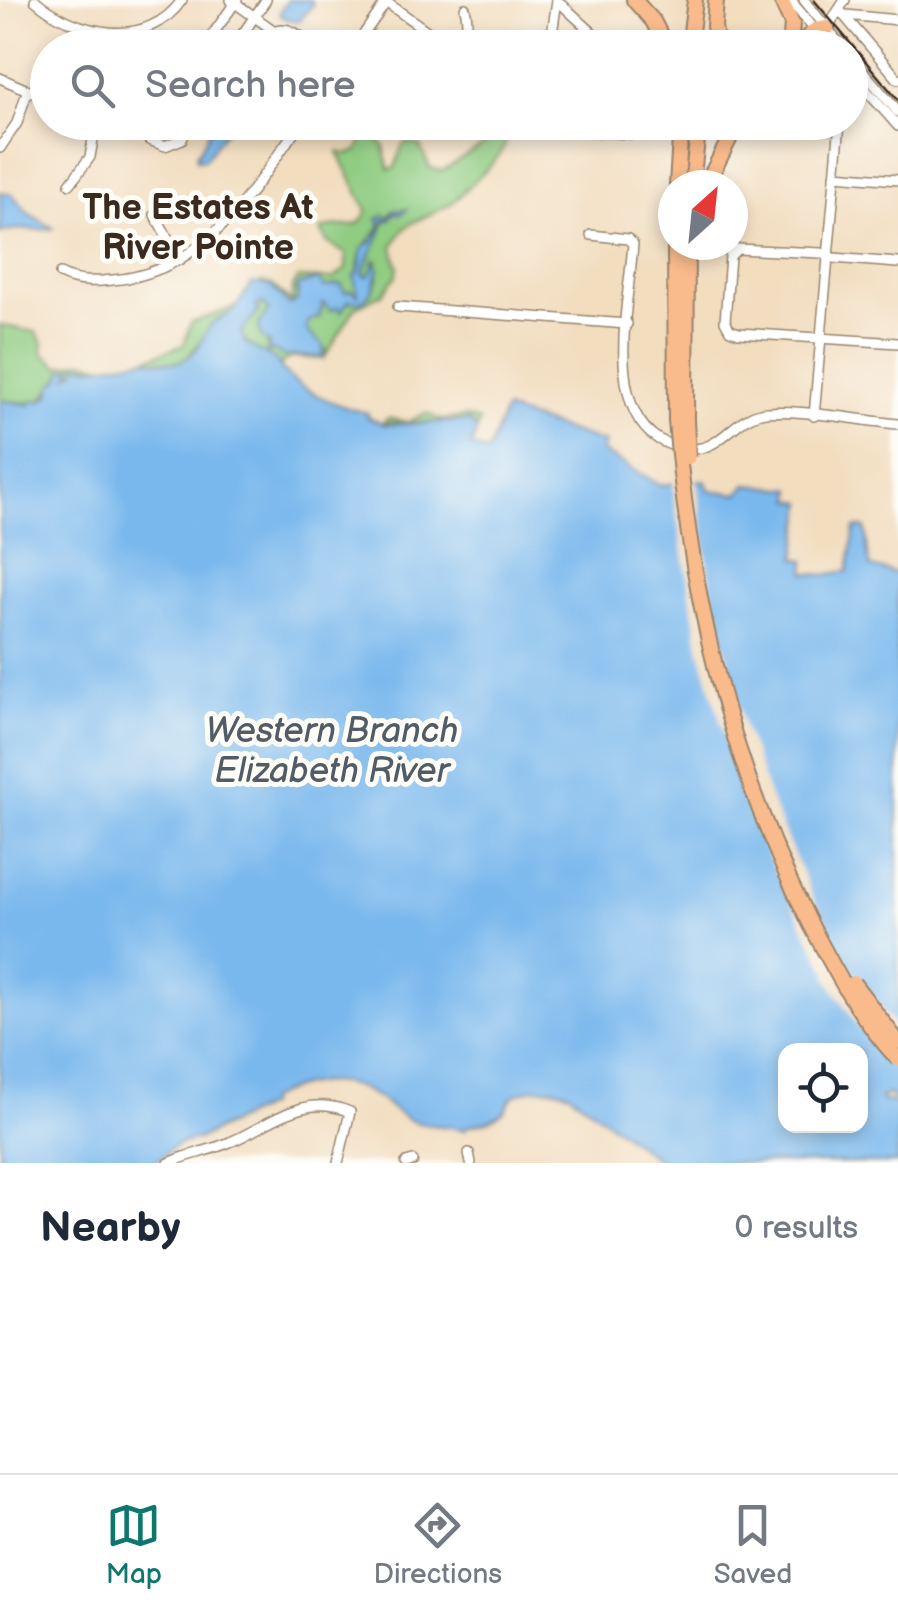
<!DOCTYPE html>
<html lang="en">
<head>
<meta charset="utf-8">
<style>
  body { margin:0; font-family:"Balsamiq Sans",sans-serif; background:#f6f6f7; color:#1f2937 }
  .controls { position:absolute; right:30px; bottom:30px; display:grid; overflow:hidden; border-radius:20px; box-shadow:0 5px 15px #0003 }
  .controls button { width:90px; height:90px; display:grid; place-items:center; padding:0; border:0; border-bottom:2px solid #e0e1e3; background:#fff; color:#1f2937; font:50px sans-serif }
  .compass { position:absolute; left:658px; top:170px; width:90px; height:90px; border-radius:50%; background:#fff; box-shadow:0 5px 15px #0003; rotate:27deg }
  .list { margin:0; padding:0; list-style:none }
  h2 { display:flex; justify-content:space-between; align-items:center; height:130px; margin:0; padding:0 40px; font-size:42px }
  h2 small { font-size:32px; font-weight:400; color:#747a83 }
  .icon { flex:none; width:55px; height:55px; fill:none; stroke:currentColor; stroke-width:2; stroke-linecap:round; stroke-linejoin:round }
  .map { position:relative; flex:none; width:898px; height:1163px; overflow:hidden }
  .search { position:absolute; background:#fff; box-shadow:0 5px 15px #0003; left:30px; right:30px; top:30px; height:110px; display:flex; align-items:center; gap:25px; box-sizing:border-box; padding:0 35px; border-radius:55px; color:#747a83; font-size:38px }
  .sheet { height:310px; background:#fff }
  nav { display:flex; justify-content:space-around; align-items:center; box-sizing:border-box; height:140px; border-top:2px solid #e0e1e3; background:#fff; font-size:28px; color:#747a83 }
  nav a { display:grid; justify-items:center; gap:5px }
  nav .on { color:#0f766e }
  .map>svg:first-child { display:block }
  .green { fill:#90cc82; stroke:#667b50; stroke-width:2.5 }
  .water { fill:#79b8ed; stroke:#5a7186; stroke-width:2.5; fill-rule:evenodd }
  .pier { fill:#f2ddbf }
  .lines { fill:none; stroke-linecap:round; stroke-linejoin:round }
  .minor-casing { stroke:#96846e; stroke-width:12 }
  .highway-casing { stroke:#96846e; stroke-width:18 }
  .minor { stroke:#fff; stroke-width:9 }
  .highway { stroke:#fabb8c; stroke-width:14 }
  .rail { stroke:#3b2a1e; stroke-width:2.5 }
  .highway-bridge-casing { stroke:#96846e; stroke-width:18; stroke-linecap:butt }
  .highway-bridge { stroke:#fabb8c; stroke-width:14 }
  .labels { text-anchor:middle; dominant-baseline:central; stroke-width:10; stroke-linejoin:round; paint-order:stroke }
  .neighbourhood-label { font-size:35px; font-weight:bold; fill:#3b2a1e; stroke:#fdfcf7 }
  .water-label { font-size:35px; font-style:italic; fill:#515c66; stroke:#fdfcf7 }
</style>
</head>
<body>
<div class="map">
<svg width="898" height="1163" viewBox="0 0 898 1163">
  <rect width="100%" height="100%" fill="#fdfcf7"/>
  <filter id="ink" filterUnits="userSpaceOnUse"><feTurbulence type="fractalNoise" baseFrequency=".01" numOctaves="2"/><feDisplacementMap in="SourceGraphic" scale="20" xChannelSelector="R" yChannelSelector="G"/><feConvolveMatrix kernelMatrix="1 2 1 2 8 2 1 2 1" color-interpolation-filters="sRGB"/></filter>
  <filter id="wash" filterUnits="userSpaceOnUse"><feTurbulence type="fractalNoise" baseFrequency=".0048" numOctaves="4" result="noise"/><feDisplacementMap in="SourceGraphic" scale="40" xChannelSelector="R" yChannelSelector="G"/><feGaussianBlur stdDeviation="2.25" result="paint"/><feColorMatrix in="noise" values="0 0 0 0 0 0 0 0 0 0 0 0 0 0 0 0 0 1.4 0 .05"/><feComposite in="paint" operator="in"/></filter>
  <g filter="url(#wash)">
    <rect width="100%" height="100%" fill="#f2ddbf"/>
    <!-- green -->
    <g class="green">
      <path d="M 497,123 L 510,123 C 509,153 490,165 469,186 C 464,191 459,198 453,202 C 428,220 406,216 393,247 L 398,267 L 396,276 L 383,293 L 355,308 L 324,359 L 292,357 L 281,363 L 281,370 C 274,352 250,352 241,335 L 257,305 L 263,303 L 269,310 L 266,318 L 268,353 L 272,350 L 284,355 L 295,354 L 319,359 L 326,353 L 325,349 L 307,331 L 306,325 L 311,319 L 319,318 L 323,303 L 331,310 L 371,293 L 378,279 L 377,262 L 368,276 L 363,275 C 366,255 382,239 384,220 L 387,221 L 394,213 L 403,211 L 393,211 L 387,219 L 384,215 C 381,229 371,238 364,248 C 355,261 359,282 358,295 L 345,292 L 341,284 L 324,287 L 320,282 L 302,283 L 296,289 L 297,300 L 289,305 L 272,287 L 260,282 L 272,285 L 291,302 L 293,286 L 299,278 L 333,279 L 346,269 L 346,254 L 327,242 L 321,230 C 337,220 360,236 367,210 L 338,152 L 348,154 L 358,151 L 363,135 L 372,133 L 384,146 L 389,169 L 395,168 L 402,146 L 407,142 L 420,146 L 430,168 L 442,171 L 488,142 Z"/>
      <polygon points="235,307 233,312 219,318 186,359 176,363 145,359 184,345 191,323"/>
      <path d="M 0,325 L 36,332 L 43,343 L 42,353 L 60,367 L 82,361 L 102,365 L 77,366 L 78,369 L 68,375 L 73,367 C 35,392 60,410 0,400 Z"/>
      <polygon points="426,413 440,420 466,417 480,421 477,429 470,422 382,423 388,418 408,422"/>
    </g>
    <!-- water -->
    <g class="water">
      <polygon points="288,0 310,0 313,4 300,21 286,19 279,14"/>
      <polygon points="211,123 231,123 205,159 198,160 196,156 207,137"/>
      <path d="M 0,192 L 12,194 L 28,213 L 53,228 C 36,233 18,225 0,233 Z"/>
      <path d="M 407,209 L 402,214 L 394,213 L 390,220 L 384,220 C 382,239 366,255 363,275 L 368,276 L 373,270 L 374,260 L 379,270 L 371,293 L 361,302 L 348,301 L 341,312 L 337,307 L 331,311 L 323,303 L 319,317 L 307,322 L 307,331 L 323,345 L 324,357 L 284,356 L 272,350 L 267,353 L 270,343 L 261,337 L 259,324 L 269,310 L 263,303 L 257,305 L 258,312 L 241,332 L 245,343 L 277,361 C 289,388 342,408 368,413 L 367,417 L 385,425 L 468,421 L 477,429 L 471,446 L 488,452 L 505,410 L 605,443 L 601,451 L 660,485 L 705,480 L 709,490 L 738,494 L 746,485 L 793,489 L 792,500 L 804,502 L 796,558 L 805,560 L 806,573 L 824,575 L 848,571 L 855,528 L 865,528 C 868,540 866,554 871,567 L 898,574 L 898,1101 L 889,1094 L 881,1097 L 882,1101 L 892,1101 L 898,1106 L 898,1163 L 662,1163 L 570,1093 C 552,1086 531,1086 514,1096 C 508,1100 509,1105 505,1110 C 496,1119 479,1124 467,1126 L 465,1130 C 447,1124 429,1128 410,1120 C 399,1115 388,1105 378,1098 C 342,1073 300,1081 268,1100 L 267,1106 L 200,1138 L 178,1144 L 154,1163 L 0,1163 L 0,400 L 30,405 L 34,400 L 41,401 L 50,395 L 53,383 L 59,380 L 64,370 L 73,367 L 69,375 L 77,370 L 78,365 L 94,367 L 144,359 L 176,363 L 186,359 L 197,349 L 212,323 L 233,312 L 252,283 L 271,286 L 289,305 L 297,301 L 298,285 L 318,279 L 324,287 L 341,284 L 345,292 L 352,290 L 358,295 L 354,276 L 359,270 L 363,247 L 370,243 L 382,226 L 378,219 L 384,215 L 389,218 L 393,211 ZM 786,1050 L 860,1050 L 860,1126 L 786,1126 Z"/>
    </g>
    <!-- pier -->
    <polygon class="pier" points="696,475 712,595 744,725 774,809 811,893 848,963 898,1030 898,1071 858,1027 826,976 828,974 771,862 736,775 700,651 674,499 673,478"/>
  </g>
  <g filter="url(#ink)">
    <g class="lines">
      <defs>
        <g id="minor">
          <path d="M 35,0 C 76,36 148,50 182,0"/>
          <polyline points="231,0 280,35 295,40 300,38"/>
          <path d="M 383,0 L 437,38 L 450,43 C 468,39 469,24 465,8"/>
          <polyline points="557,0 609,48"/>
          <polyline points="790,0 830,48"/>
          <polyline points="804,0 843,48"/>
          <polyline points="840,11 898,79"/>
          <polyline points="846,15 898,20"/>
          <polyline points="827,28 845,0"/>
          <path d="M 276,30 C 291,25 303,39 315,48"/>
          <polyline points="203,48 237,0"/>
          <polyline points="233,48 266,0"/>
          <polyline points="354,48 387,1"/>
          <polyline points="550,48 557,0"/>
          <polyline points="850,56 898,112"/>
          <polyline points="850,72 898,126"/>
          <polyline points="0,78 48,99"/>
          <polyline points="140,122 149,140 165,146 182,139 190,122"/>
          <polyline points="555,129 632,134"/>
          <polyline points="0,148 17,123 27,92"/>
          <polyline points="835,175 898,180"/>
          <polyline points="70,184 90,157 96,122"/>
          <polyline points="155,215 180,260"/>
          <path d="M 591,235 L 628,239 L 633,244 C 629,300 604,405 658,439 C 669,445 681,450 694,449 C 723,447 734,419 760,413 C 790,407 864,421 898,424"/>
          <polyline points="898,263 833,258 821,253 737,249 730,256 725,321 730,330 739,333 898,343"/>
          <path d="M 60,274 C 77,283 95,282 113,280 C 207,272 251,192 301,122"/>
          <polyline points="398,307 627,324"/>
          <polyline points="814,416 840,122"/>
          <polyline points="469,1153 471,1163"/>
          <path d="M 169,1163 C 188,1154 210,1151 230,1142 C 271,1125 302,1092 350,1112 L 338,1163"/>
          <polyline points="406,1163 413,1161"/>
        </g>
        <g id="highway">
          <polyline points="634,0 653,21 667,48"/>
          <polyline points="716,0 714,26 717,48"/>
          <polyline points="781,0 792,24 790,48"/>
          <polyline points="689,48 695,0"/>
          <polyline points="796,48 815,30 827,28"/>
          <polyline points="811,48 822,38 827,28"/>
          <polyline points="677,185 681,122"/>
          <polyline points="692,185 699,122"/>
          <polyline points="706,185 738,122"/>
          <polyline points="675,245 676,421"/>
          <polyline points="686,420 687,245"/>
        </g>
      </defs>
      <!-- minor casing -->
      <use href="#minor" class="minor-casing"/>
      <!-- highway casing -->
      <use href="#highway" class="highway-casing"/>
      <!-- minor -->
      <use href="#minor" class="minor"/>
      <!-- highway -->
      <use href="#highway" class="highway"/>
      <!-- rail -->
      <polyline class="rail" points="814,0 898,100"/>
      <defs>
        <g id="highway-bridge">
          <polyline points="686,420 688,457"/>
          <path d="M 676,421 C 690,597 730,767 811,925 C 836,973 861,1020 898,1059"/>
          <polyline points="853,983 898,1042"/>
        </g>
      </defs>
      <!-- highway-bridge casing -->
      <use href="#highway-bridge" class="highway-bridge-casing"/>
      <!-- highway-bridge -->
      <use href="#highway-bridge" class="highway-bridge"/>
    </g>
  </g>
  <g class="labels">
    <!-- neighbourhood labels -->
    <g class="neighbourhood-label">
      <text x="198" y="208">The Estates At<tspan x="198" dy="40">River Pointe</tspan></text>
    </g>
    <!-- water labels -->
    <g class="water-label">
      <text x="332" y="731">Western Branch<tspan x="332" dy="40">Elizabeth River</tspan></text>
    </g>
  </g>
</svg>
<div class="controls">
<button><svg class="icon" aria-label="locate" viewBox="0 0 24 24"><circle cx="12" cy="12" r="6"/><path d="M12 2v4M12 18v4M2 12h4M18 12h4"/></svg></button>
</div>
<svg class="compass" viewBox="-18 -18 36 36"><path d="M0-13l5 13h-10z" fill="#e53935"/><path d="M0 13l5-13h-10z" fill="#747a83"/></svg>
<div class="search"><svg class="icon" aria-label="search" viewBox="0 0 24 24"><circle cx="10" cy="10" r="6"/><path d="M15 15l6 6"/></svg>Search here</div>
</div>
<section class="sheet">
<h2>Nearby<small>0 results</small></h2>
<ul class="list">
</ul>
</section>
<nav>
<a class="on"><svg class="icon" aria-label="map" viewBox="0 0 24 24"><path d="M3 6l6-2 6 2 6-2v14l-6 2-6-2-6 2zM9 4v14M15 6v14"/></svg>Map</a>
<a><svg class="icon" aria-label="directions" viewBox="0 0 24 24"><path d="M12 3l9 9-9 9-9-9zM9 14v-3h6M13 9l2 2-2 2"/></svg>Directions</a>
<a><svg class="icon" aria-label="saved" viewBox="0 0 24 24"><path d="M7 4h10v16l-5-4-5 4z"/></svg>Saved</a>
</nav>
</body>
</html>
